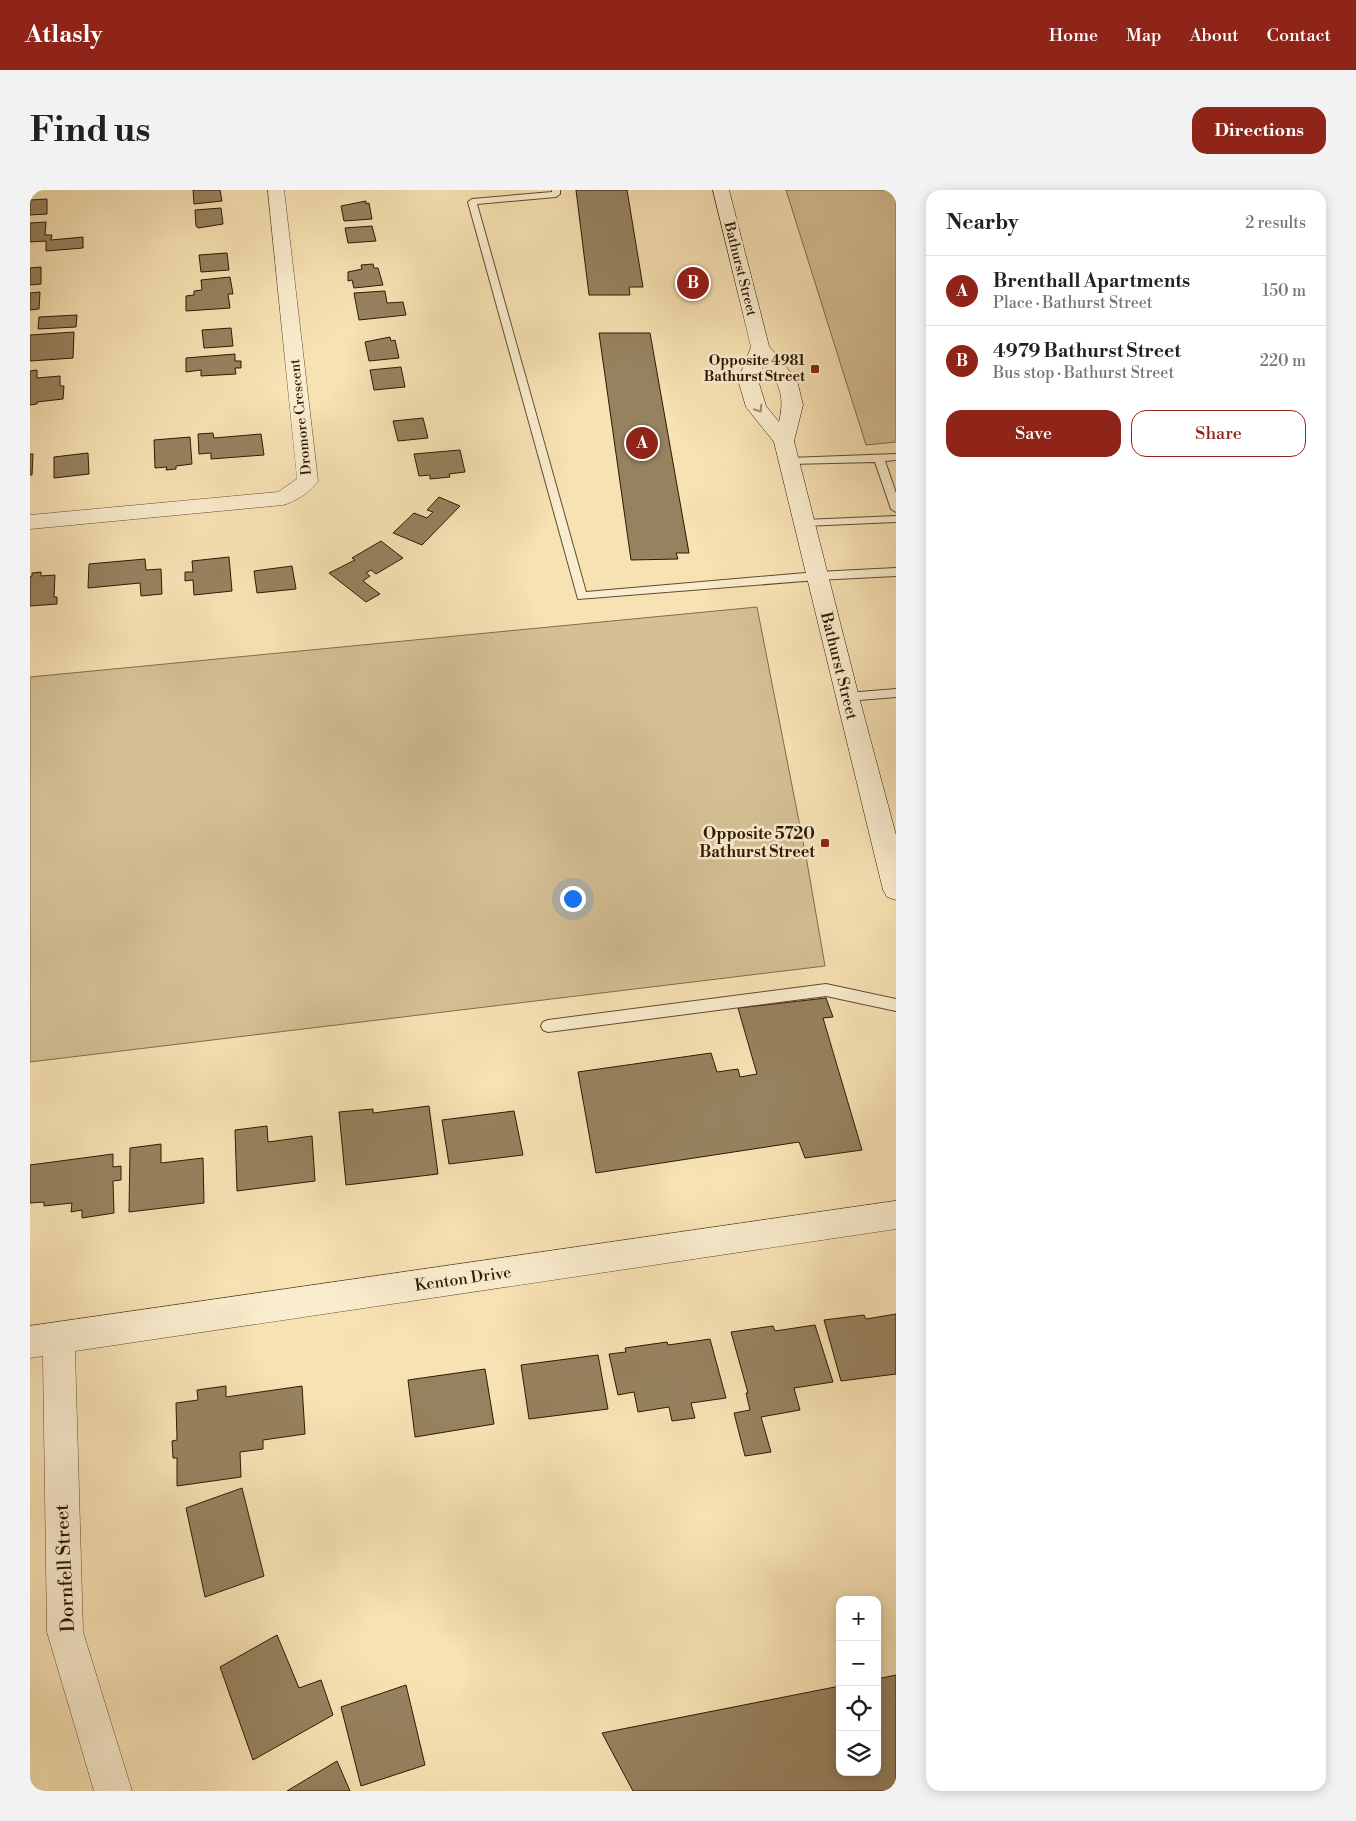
<!DOCTYPE html>
<html lang="en">
<head>
<meta charset="utf-8">
<style>
  body { margin:0; font-family:"Libre Bodoni",serif; background:#f2f2f2; color:#202124 }
  .controls { position:absolute; right:15px; bottom:15px; display:grid; overflow:hidden; border-radius:10px; box-shadow:0 2px 12px #0003 }
  .controls button { width:45px; height:45px; display:grid; place-items:center; padding:0; border:0; border-bottom:1px solid #e0e0e0; background:#fff; color:#202124; font:25px sans-serif }
  .you { position:absolute; left:542px; top:708px; width:18px; height:18px; margin:-12px; border:4px solid #fff; border-radius:50%; background:#1a73e8; box-shadow:0 0 0 8px #1a73e833 }
  .badge { display:grid; place-items:center; width:32px; height:32px; border-radius:50%; background:#8f2418; color:#fff; font-size:16px; font-weight:700 }
  .pin { position:absolute; translate:-50% -50%; border:2px solid #fff; box-shadow:0 1px 5px #0006 }
  .list { margin:0; padding:0; list-style:none }
  h2 { display:flex; justify-content:space-between; align-items:center; height:65px; margin:0; padding:0 20px; font-size:21px }
  h2 small { font-size:16px; font-weight:400; color:#757577 }
  .list li { display:grid; grid-template-columns:32px 1fr auto; gap:15px; align-items:center; box-sizing:border-box; height:70px; padding:0 20px; border-top:1px solid #e0e0e0 }
  .list b { display:block; font-size:19px; white-space:nowrap }
  .list p { margin:0; font-size:16px; white-space:nowrap; color:#757577 }
  .list em { font-size:16px; font-style:normal; color:#757577 }
  .actions { display:flex; gap:10px; padding:15px 20px }
  .actions a { flex:1; padding:11px 0; border:1px solid #8f2418; border-radius:15px; text-align:center; font-size:18px; color:#8f2418 }
  .actions .main { background:#8f2418; color:#fff }
  .icon { flex:none; width:28px; height:28px; fill:none; stroke:currentColor; stroke-width:2; stroke-linecap:round; stroke-linejoin:round }
  .map { position:relative; flex:none; width:866px; height:1601px; overflow:hidden; border-radius:15px }
  header { display:flex; align-items:center; gap:30px; box-sizing:border-box; height:70px; padding:0 25px; background:#8f2418; color:#fff }
  header strong { font-size:24px }
  nav { display:flex; gap:28px; margin-inline-start:auto; font-size:18px }
  .intro { display:flex; align-items:center; justify-content:space-between; box-sizing:border-box; height:120px; padding:0 30px }
  h1 { margin:0; font-size:35px }
  .button { padding:12px 22px; border-radius:15px; background:#8f2418; color:#fff; font-size:18px; font-weight:700 }
  main { display:flex; gap:30px; padding:0 30px }
  aside { flex:1; background:#fff; border-radius:15px; box-shadow:0 2px 12px #0003 }
  .map>svg:first-child { display:block }
  .green { fill:#d5c095; stroke:#826c4c }
  .building { fill:#97825f; stroke:#2e1904 }
  .lines { fill:none; stroke-linecap:round; stroke-linejoin:round }
  .lane-casing { stroke:#604b30; stroke-width:2 }
  .street-casing { stroke:#604b30; stroke-width:1 }
  .secondary-casing { stroke:#2e1904; stroke-width:1 }
  .lane { fill:#faecce; fill-rule:evenodd }
  .street { fill:#faecce; fill-rule:evenodd }
  .secondary { fill:#faecce; fill-rule:evenodd }
  .oneway { stroke:#9e8d73 }
  .poi-dot { fill:#8f2418; stroke:#faecce; stroke-width:2 }
  .labels { text-anchor:middle; dominant-baseline:central; stroke-width:5; stroke-linejoin:round; paint-order:stroke }
  .far-street-label { font-size:14px; fill:#2e1904; stroke:#faecce }
  .far-poi-label { font-size:14px; font-weight:bold; fill:#2e1904; stroke:#faecce; text-anchor:end }
  .street-label { font-size:16px; fill:#2e1904; stroke:#faecce }
  .poi-label { font-size:16px; font-weight:bold; fill:#2e1904; stroke:#faecce; text-anchor:end }
  .near-street-label { font-size:19px; fill:#2e1904; stroke:#faecce }
</style>
</head>
<body>
<header>
<strong>Atlasly</strong>
<nav><a>Home</a><a>Map</a><a>About</a><a>Contact</a></nav>
</header>
<div class="intro"><h1>Find us</h1><a class="button">Directions</a></div>
<main>
<div class="map">
<svg width="866" height="1601" viewBox="0 0 866 1601">
  <rect width="100%" height="100%" fill="#f7e2b3"/>
  <filter id="stains"><feTurbulence type="fractalNoise" baseFrequency=".004" numOctaves="4"/><feColorMatrix values="0 0 0 0 .2 0 0 0 0 .09 0 0 0 0 .02 0 0 0 .5 -.17"/></filter>
  <radialGradient id="worn" r=".72"><stop offset=".6" stop-color="#630" stop-opacity="0"/><stop offset="1" stop-color="#630" stop-opacity=".3"/></radialGradient>
  <!-- green -->
  <g class="green">
    <polygon points="756,0 866,0 866,252 836,255"/>
    <polygon points="727,417 777,672 795,776 0,872 0,487"/>
  </g>
  <!-- building -->
  <g class="building">
    <polygon points="163,0 190,0 192,11 164,14"/>
    <polygon points="546,0 597,0 613,97 599,97 600,105 559,105"/>
    <polygon points="17,9 17,24 0,25 0,10"/>
    <polygon points="336,11 336,14 339,13 342,29 314,31 311,16"/>
    <polygon points="191,18 193,34 168,38 166,36 165,20"/>
    <polygon points="16,32 15,45 22,45 21,50 53,47 53,58 16,61 16,51 0,52 0,33"/>
    <polygon points="342,36 346,51 318,53 315,38"/>
    <polygon points="197,63 199,80 171,82 169,65"/>
    <polygon points="343,74 344,78 348,78 353,95 324,98 322,90 318,91 318,82 332,79 331,75"/>
    <polygon points="11,77 11,94 0,95 0,78"/>
    <polygon points="200,87 203,104 198,104 200,118 156,121 156,106 164,105 164,101 172,100 171,90"/>
    <polygon points="355,101 357,113 373,112 376,125 329,130 324,103"/>
    <polygon points="10,102 9,119 0,120 0,103"/>
    <polygon points="47,125 46,137 8,139 9,127"/>
    <polygon points="201,138 203,156 174,158 172,140"/>
    <polygon points="44,142 43,168 0,171 0,145"/>
    <polygon points="569,143 620,143 659,363 646,363 648,369 601,370"/>
    <polygon points="360,147 361,151 365,150 369,168 339,171 335,152"/>
    <polygon points="205,164 205,171 211,171 211,178 205,178 206,184 171,186 171,180 156,182 156,168"/>
    <polygon points="371,177 375,197 344,200 340,180"/>
    <polygon points="7,180 7,188 30,186 30,196 34,196 33,209 7,212 7,214 0,215 0,181"/>
    <polygon points="393,228 398,248 368,251 363,231"/>
    <polygon points="183,243 184,248 231,244 234,265 181,269 181,263 169,264 168,244"/>
    <polygon points="160,247 162,274 146,276 146,279 136,280 137,277 125,278 124,250"/>
    <polygon points="430,260 435,282 419,284 420,287 400,289 400,285 389,286 384,264"/>
    <polygon points="58,263 59,284 24,288 24,267"/>
    <polygon points="0,264 3,264 2,285 0,285"/>
    <polygon points="409,307 430,316 392,355 363,343 384,323 397,328 403,322 397,320"/>
    <polygon points="351,351 373,368 346,384 341,380 336,383 340,386 333,391 350,404 336,412 299,383 325,370 322,368"/>
    <polygon points="199,367 202,401 164,405 163,390 155,391 155,382 163,382 162,371"/>
    <polygon points="115,369 116,380 131,379 132,404 111,406 110,393 58,398 59,374"/>
    <polygon points="262,376 266,399 227,403 224,381"/>
    <polygon points="11,382 11,386 25,385 24,407 27,407 27,414 0,416 0,387 2,386 2,383"/>
    <polygon points="796,808 803,827 793,828 832,960 775,968 769,952 566,983 548,882 681,863 687,882 708,879 710,887 727,884 708,818"/>
    <polygon points="399,916 408,984 316,995 309,922 343,919 343,923"/>
    <polygon points="484,921 493,965 419,974 412,930"/>
    <polygon points="237,936 238,952 282,946 285,991 207,1001 205,940"/>
    <polygon points="131,954 131,973 173,968 174,1013 99,1022 100,958"/>
    <polygon points="83,964 83,977 91,976 91,990 83,991 84,1023 52,1028 52,1020 41,1022 42,1013 14,1016 14,1012 0,1013 0,975"/>
    <polygon points="866,1124 866,1184 811,1191 794,1130 834,1125 836,1129"/>
    <polygon points="785,1135 803,1192 764,1198 770,1220 731,1227 741,1262 715,1266 704,1223 720,1220 716,1203 718,1203 701,1142 743,1136 745,1141"/>
    <polygon points="680,1149 696,1208 661,1213 665,1228 642,1231 639,1217 608,1222 604,1202 588,1205 579,1164 596,1162 595,1158 637,1152 638,1155"/>
    <polygon points="568,1165 578,1219 499,1229 491,1175"/>
    <polygon points="455,1179 464,1234 385,1247 378,1190"/>
    <polygon points="196,1196 196,1207 272,1196 275,1244 233,1250 233,1259 210,1262 211,1287 147,1296 147,1268 143,1268 142,1251 147,1250 146,1213 168,1210 167,1200"/>
    <polygon points="212,1298 234,1386 175,1407 156,1318"/>
    <polygon points="247,1445 269,1498 291,1490 303,1525 223,1570 190,1477"/>
    <polygon points="866,1485 866,1601 603,1601 572,1543 810,1496 810,1582 847,1582 847,1489"/>
    <polygon points="376,1495 395,1575 331,1596 311,1517"/>
    <polygon points="307,1571 320,1601 257,1601"/>
  </g>
  <g class="lines">
    <defs>
      <g id="lane">
        <polygon points="522,0 530,0 530,4 526,7 447,14 556,402 787,382 866,378 866,386 787,390 548,409 438,12 442,9 522,2"/>
        <polygon points="866,264 866,270 855,271 866,303 866,322 861,319 845,272 759,274 754,271 759,268"/>
        <polygon points="866,326 866,332 774,336 769,333 774,330"/>
        <polygon points="866,499 866,507 817,511 811,507 817,503"/>
        <polygon points="796,794 866,809 866,821 796,806 518,842 513,840 511,836 513,832 518,830"/>
      </g>
      <g id="street">
        <path d="M 238,0 L 254,0 L 288,291 C 282,301 265,312 253,315 L 0,339 L 0,325 L 248,302 L 267,289 Z"/>
        <polygon points="866,1011 866,1039 45,1161 53,1442 102,1601 64,1601 17,1442 13,1166 0,1168 0,1136"/>
      </g>
      <path id="secondary" d="M 683,0 L 699,0 L 739,156 L 767,190 L 773,215 L 764,251 L 829,507 L 866,645 L 866,710 L 857,707 L 853,700 L 744,252 L 716,217 L 708,190 L 721,157 ZM 734,174 C 750,194 755,206 749,232 L 736,216 L 728,190 Z"/>
    </defs>
    <!-- lane casing -->
    <use href="#lane" class="lane-casing"/>
    <!-- street casing -->
    <use href="#street" class="street-casing"/>
    <!-- secondary casing -->
    <use href="#secondary" class="secondary-casing"/>
    <!-- lane -->
    <use href="#lane" class="lane"/>
    <!-- street -->
    <use href="#street" class="street"/>
    <!-- secondary -->
    <use href="#secondary" class="secondary"/>
  </g>
  <!-- one-way arrows -->
  <defs><path id="oneway-chevron" d="M-2-3.5L2.5 0L-2 3.5" fill="none" stroke-width="1.6" stroke-linecap="round" stroke-linejoin="round" transform="scale(1.25)"/></defs>
  <use class="oneway" href="#oneway-chevron" transform="translate(729 219) rotate(57)"/>
  <!-- markers -->
  <g class="poi-dot">
    <rect x="780" y="174" width="10" height="10" rx="2.5"/>
    <rect x="790" y="648" width="10" height="10" rx="2.5"/>
  </g>
  <g class="labels">
    <!-- far-street labels -->
    <g class="far-street-label">
      <text transform="translate(710 79) rotate(76)">Bathurst Street</text>
      <text transform="translate(271 227) rotate(-96)">Dromore Crescent</text>
    </g>
    <!-- far-poi labels -->
    <g class="far-poi-label">
      <text x="775" y="171">Opposite 4981<tspan x="775" dy="16">Bathurst Street</tspan></text>
    </g>
    <!-- street labels -->
    <g class="street-label">
      <text transform="translate(809 476) rotate(76)">Bathurst Street</text>
      <text transform="translate(433 1089) rotate(-8)">Kenton Drive</text>
    </g>
    <!-- poi labels -->
    <g class="poi-label">
      <text x="785" y="644">Opposite 5720<tspan x="785" dy="18">Bathurst Street</tspan></text>
    </g>
    <!-- near-street labels -->
    <g class="near-street-label">
      <text transform="translate(35 1378) rotate(-93)">Dornfell Street</text>
    </g>
  </g>
  <rect width="100%" height="100%" filter="url(#stains)"/>
  <rect width="100%" height="100%" fill="url(#worn)"/>
</svg>
<div class="controls">
<button>+</button>
<button>−</button>
<button><svg class="icon" aria-label="locate" viewBox="0 0 24 24"><circle cx="12" cy="12" r="6"/><path d="M12 2v4M12 18v4M2 12h4M18 12h4"/></svg></button>
<button><svg class="icon" aria-label="layers" viewBox="0 0 24 24"><path d="M12 4l9 5-9 5-9-5zM3 14l9 5 9-5"/></svg></button>
</div>
<div class="you"></div>
<div class="pin badge" style="left:612px;top:253px">A</div>
<div class="pin badge" style="left:663px;top:93px">B</div>
</div>
<aside>
<h2>Nearby<small>2 results</small></h2>
<ul class="list">
<li><span class="badge">A</span><div><b>Brenthall Apartments</b><p>Place · Bathurst Street</p></div><em>150 m</em></li>
<li><span class="badge">B</span><div><b>4979 Bathurst Street</b><p>Bus stop · Bathurst Street</p></div><em>220 m</em></li>
</ul>
<div class="actions"><a class="main">Save</a><a>Share</a></div>
</aside>
</main>
</body>
</html>
